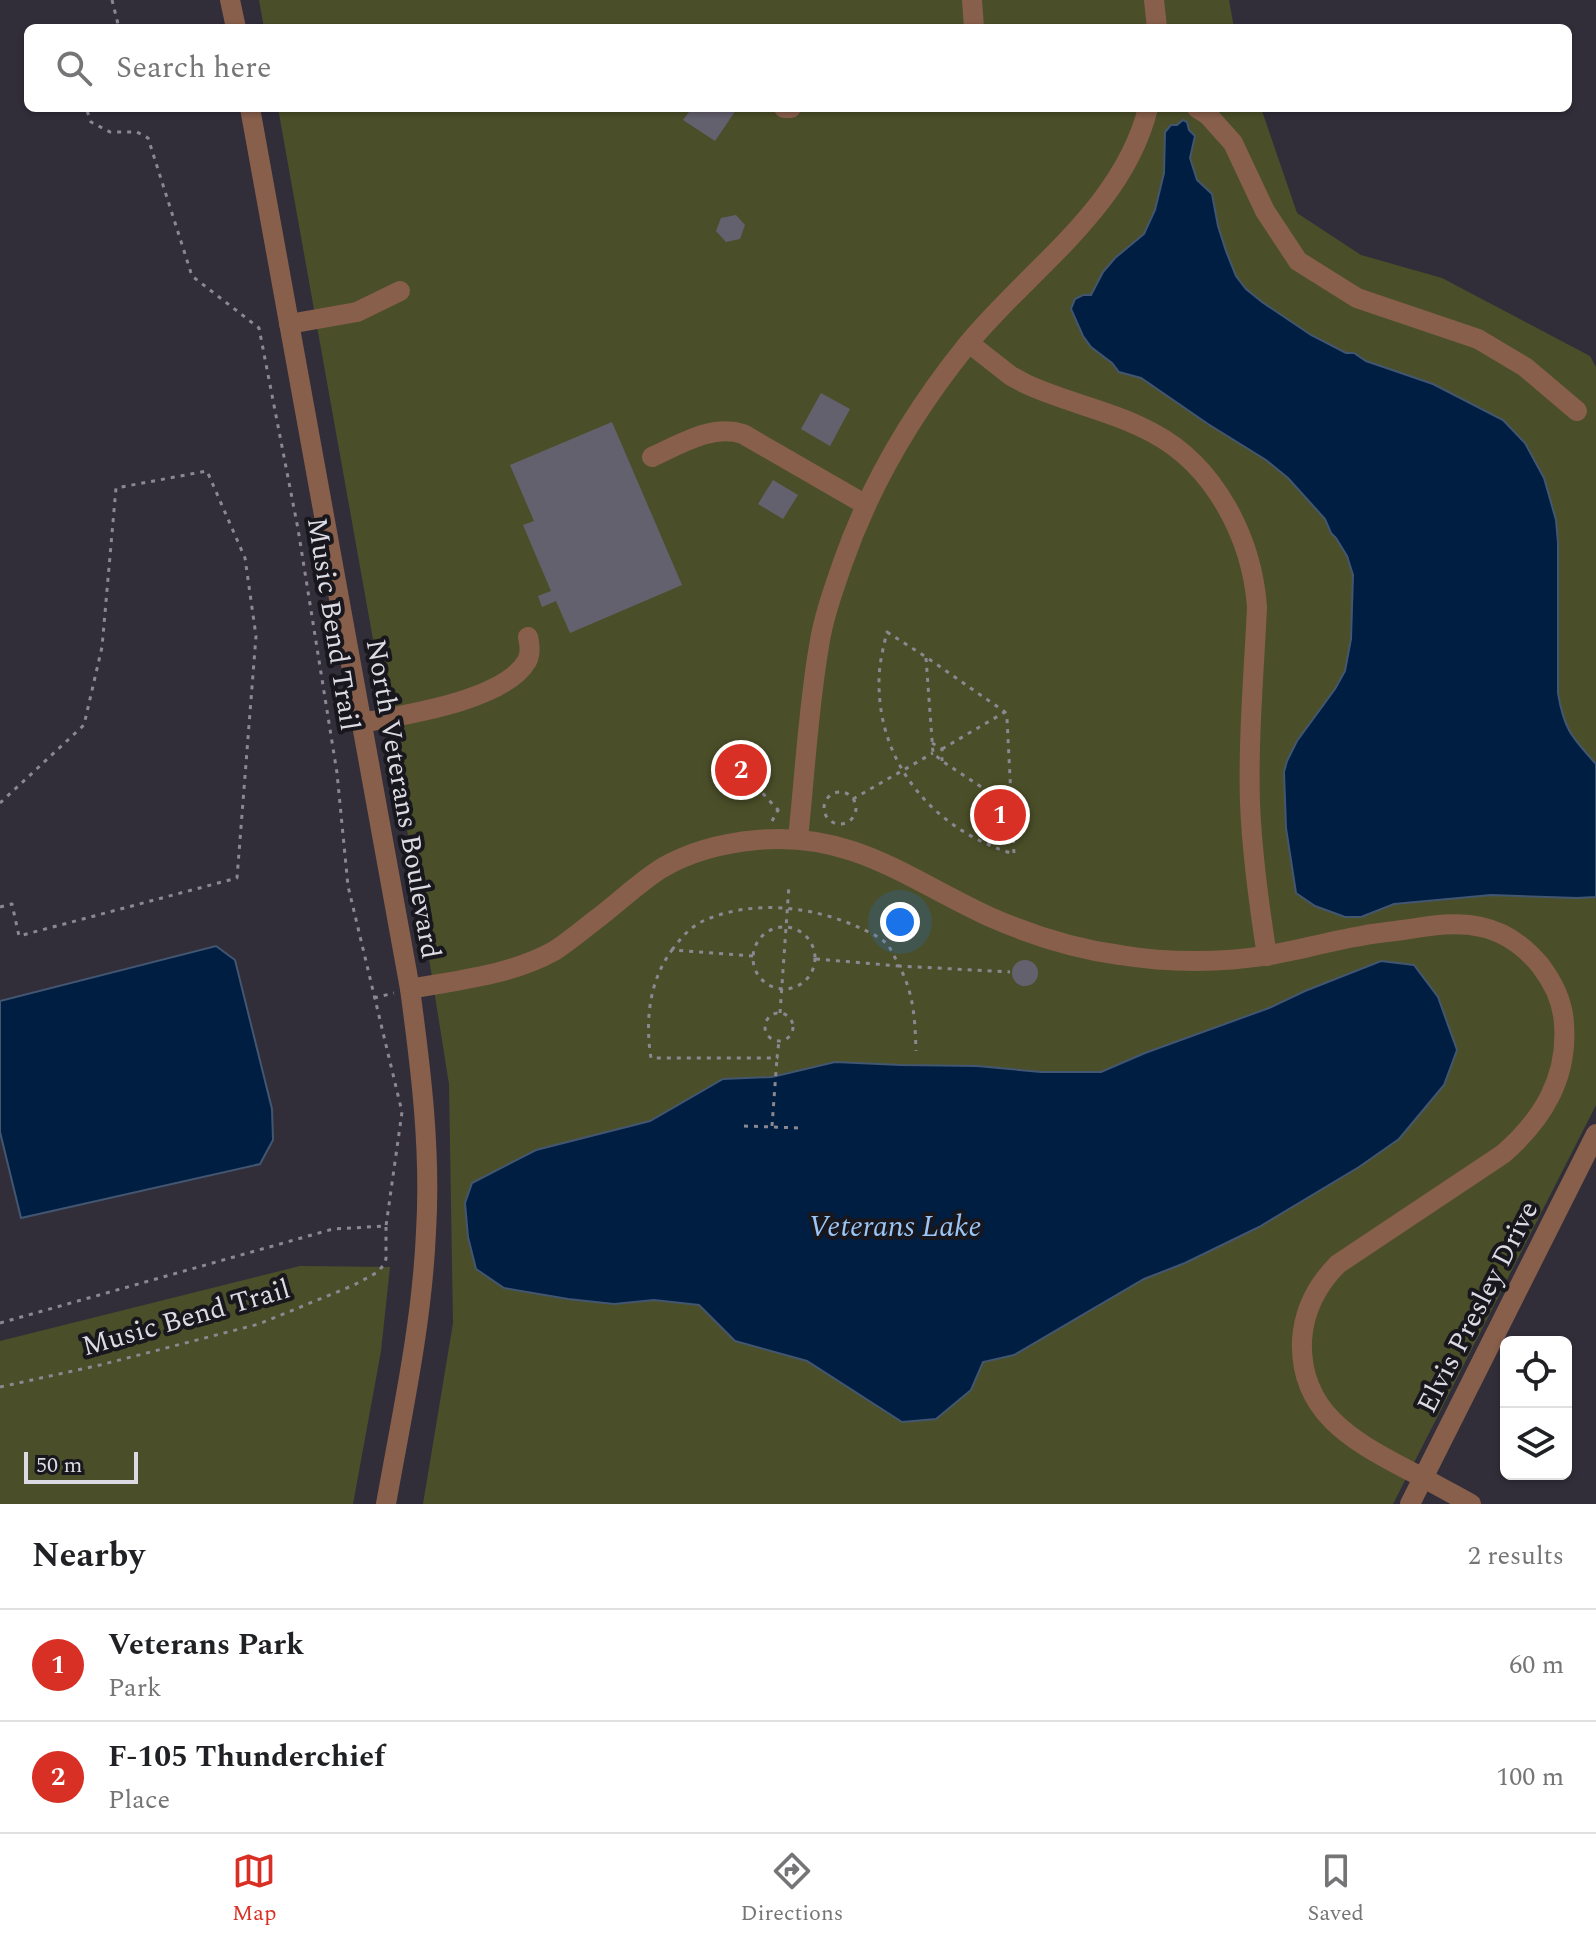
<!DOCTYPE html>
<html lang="en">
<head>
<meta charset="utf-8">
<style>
  body { margin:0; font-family:Spectral,serif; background:#f6f6f6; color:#202124 }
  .controls { position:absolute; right:24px; bottom:24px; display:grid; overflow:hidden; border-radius:12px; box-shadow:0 2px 6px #0004 }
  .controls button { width:72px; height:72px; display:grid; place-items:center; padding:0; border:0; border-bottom:2px solid #e0e0e0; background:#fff; color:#202124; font:40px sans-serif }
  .scale { position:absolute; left:24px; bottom:20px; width:114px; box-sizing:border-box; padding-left:8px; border:4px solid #dcdae2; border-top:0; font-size:22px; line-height:28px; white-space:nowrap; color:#dcdae2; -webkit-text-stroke:6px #18171d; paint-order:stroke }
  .you { position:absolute; left:900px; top:922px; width:28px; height:28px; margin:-20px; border:6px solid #fff; border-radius:50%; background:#1a73e8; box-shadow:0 0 0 12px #1a73e833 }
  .badge { display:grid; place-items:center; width:52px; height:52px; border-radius:50%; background:#d93025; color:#fff; font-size:26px; font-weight:700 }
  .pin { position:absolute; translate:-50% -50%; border:4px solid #fff; box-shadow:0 2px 8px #0006 }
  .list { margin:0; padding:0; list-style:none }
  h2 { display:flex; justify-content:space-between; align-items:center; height:104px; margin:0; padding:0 32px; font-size:34px }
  h2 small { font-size:26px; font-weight:400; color:#757577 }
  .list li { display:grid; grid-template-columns:52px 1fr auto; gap:24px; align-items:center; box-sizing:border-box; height:112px; padding:0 32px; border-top:2px solid #e0e0e0 }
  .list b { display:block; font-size:30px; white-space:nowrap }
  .list p { margin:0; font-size:26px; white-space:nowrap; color:#757577 }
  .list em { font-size:26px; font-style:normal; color:#757577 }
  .icon { flex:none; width:44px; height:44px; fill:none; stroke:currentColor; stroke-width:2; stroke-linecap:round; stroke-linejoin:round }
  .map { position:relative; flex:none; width:1596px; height:1504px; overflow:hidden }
  .search { position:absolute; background:#fff; box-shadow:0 2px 6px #0004; left:24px; right:24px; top:24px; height:88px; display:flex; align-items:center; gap:20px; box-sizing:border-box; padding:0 28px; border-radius:12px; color:#757577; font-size:30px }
  .sheet { height:328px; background:#fff }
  nav { display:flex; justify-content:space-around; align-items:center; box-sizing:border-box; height:112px; border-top:2px solid #e0e0e0; background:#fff; font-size:22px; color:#757577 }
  nav a { display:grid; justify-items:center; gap:4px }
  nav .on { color:#d93025 }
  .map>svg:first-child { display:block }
  .green { fill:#4b4f29 }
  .water { fill:#001e41; stroke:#425671; stroke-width:2 }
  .building { fill:#64616f }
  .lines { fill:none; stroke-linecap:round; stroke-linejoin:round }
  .path { stroke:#8b8892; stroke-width:3; stroke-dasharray:4 6; stroke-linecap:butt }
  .minor { stroke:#885f4b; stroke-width:20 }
  .labels { text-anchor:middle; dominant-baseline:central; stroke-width:8; stroke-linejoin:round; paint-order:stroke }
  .street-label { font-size:28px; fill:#dcdae2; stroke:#18171d }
  .water-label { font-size:30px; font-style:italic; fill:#9ac5f7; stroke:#18171d }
</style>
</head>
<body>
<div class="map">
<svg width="1596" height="1504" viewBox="0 0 1596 1504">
  <rect width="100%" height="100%" fill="#312e3a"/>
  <!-- green -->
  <g class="green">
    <polygon points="259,0 1229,0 1234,28 264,28"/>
    <polygon points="278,108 1261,108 1297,213 1361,255 1442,278 1590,356 1596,367 1596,1105 1393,1504 423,1504 453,1323 449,1084 421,908"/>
    <polygon points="300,1266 390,1267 381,1351 353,1504 0,1504 0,1341"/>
  </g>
  <!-- water -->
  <g class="water">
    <path d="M 1183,120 L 1187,122 L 1189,130 L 1195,136 L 1190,158 L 1197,180 L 1212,194 L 1218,226 L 1226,251 L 1236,276 L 1246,289 L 1262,302 L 1311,335 L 1346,353 L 1354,353 L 1366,361 L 1433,384 L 1503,420 L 1525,443 L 1544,478 L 1556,520 L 1558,543 L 1558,693 C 1564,730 1572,737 1596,764 L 1596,897 L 1577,898 L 1491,895 L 1394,904 L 1361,917 L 1345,917 L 1315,906 L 1296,893 L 1286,828 L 1284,772 L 1287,761 L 1297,741 L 1335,689 L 1345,671 L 1351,639 L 1353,575 L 1347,556 L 1336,538 L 1331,533 L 1325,519 L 1288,478 L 1266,460 L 1208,424 L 1141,378 L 1119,372 L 1112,363 L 1091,347 L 1083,336 L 1071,309 L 1075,299 L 1083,295 L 1091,295 L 1103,272 L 1115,258 L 1144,234 L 1155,210 L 1164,173 L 1165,132 L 1171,125 L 1177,125 Z"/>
    <polygon points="216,946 235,960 272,1109 273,1140 260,1164 21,1218 0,1132 0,1001"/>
    <polygon points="1381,961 1414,965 1438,997 1457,1050 1444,1085 1399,1139 1359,1167 1259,1227 1185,1263 1144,1279 1014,1355 983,1362 971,1390 936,1419 902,1422 807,1361 735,1341 699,1305 654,1300 614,1304 568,1299 504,1288 476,1269 468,1237 465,1203 472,1183 536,1150 650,1121 723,1079 772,1077 835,1062 901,1065 977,1066 1041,1072 1101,1072 1145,1053 1269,1008 1305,991"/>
  </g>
  <!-- building -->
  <g class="building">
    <polygon points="692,108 733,108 736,110 715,141 683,120"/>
    <polygon points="736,215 745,225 740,239 726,242 716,231 721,218"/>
    <polygon points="821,393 850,409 830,446 801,429"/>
    <polygon points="612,422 682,585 570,633 556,601 542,607 538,596 551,591 523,525 534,521 510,465"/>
    <polygon points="773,480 798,495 783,519 758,504"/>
    <circle cx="1025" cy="973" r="13"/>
  </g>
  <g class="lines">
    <!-- path -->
    <g class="path">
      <polyline points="112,0 119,28"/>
      <path d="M 887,632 L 926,657 L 1005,712 L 1007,719 L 1014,854 C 936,831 878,766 879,681 C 879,665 883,648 887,632 Z"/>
      <polyline points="926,658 933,753 942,761 1013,808"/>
      <polyline points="932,743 942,749 942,761"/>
      <polyline points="942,749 1005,712"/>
      <circle cx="741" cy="772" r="20"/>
      <polyline points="756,786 778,810"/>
      <circle cx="840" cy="808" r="16"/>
      <polyline points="853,799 933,753"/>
      <polyline points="0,803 84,725 102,647 116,488 207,471 245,558 256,636 237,878 19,936 12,904 0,907"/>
      <polyline points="772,821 778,810 784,806"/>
      <circle cx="784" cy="958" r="31"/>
      <path d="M 672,950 C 680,939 690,927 703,921 C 752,899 813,906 860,928 C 869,932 880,937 887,944 C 892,950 895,958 899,966 L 1010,972"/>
      <path d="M 753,956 L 672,950 C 649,981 645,1021 651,1058 L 777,1058 L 779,1041"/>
      <path d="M 816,959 L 899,966 C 914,993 915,1020 916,1051"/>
      <polyline points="374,998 394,993"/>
      <polyline points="780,1013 789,885"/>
      <circle cx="779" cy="1027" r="14"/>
      <polyline points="744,1126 800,1128"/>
      <polyline points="772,1126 777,1058"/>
      <polyline points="0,1323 333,1229 386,1226 402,1112 348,886 337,773 298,529 259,328 192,276 148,138 137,132 110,132 91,122 86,108"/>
      <polyline points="0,1387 100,1365 259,1324 354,1285 376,1273 383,1266 386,1259 386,1227"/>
    </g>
    <!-- minor -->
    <g class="minor">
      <polyline points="230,0 236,28"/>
      <polyline points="972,0 974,28"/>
      <polyline points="1154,0 1157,28"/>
      <path d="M 250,108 L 410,989 C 421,1070 431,1151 426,1232 C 422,1324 402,1414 386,1504"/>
      <polyline points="784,108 791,108"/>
      <polyline points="1197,108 1208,115 1233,143 1265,211 1298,261 1357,298 1478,339 1525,367 1577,411"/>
      <polyline points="289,324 357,312 400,291"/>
      <path d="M 969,343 L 1011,376 L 1026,384 C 1067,403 1113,411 1153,433 C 1215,466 1252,538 1257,607 C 1254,672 1248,738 1250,803 C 1252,854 1259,905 1267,956"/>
      <path d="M 652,457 C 681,444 712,424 743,434 L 866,505"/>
      <path d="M 361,723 C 403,715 504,701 527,661 C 531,653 530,645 528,637"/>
      <path d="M 798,838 C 805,774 808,710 819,646 C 823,619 833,591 842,565 C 870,484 913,412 967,345 C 1029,269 1123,209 1148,108"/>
      <path d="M 410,989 C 458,980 511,975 554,951 C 568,942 581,931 594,921 C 617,904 638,883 662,868 C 691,851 724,843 757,840 C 853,831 909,880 990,917 C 1031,935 1076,949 1120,955 C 1169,963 1220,963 1270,955 C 1300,950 1330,941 1361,936 C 1375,933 1389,932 1403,930 C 1429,926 1456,921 1481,927 C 1505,932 1525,947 1540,965 C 1553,982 1563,1002 1564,1024 C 1568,1078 1543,1119 1503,1154 L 1338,1264 C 1317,1285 1304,1310 1302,1340 C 1299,1411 1351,1440 1406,1469 C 1428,1480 1449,1492 1471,1504"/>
      <polyline points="1410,1504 1596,1134"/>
    </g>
  </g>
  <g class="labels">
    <!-- street labels -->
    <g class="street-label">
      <text transform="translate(333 624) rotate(81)">Music Bend Trail</text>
      <text transform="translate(403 799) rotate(80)">North Veterans Boulevard</text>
      <text transform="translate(1478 1307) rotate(-63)">Elvis Presley Drive</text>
      <text transform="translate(186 1318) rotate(-16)">Music Bend Trail</text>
    </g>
    <!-- water labels -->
    <g class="water-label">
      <text x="895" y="1227">Veterans Lake</text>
    </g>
  </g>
</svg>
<div class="controls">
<button><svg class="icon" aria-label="locate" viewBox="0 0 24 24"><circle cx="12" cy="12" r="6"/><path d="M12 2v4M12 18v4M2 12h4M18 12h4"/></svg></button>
<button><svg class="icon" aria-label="layers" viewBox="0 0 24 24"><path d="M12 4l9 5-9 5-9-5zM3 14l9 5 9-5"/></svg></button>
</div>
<div class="scale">50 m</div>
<div class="you"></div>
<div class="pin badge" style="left:1000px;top:815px">1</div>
<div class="pin badge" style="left:741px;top:770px">2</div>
<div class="search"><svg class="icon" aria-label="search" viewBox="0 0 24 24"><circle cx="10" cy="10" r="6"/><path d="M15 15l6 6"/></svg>Search here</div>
</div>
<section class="sheet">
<h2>Nearby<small>2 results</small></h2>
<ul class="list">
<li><span class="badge">1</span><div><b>Veterans Park</b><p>Park</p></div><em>60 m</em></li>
<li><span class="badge">2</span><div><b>F-105 Thunderchief</b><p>Place</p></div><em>100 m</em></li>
</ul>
</section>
<nav>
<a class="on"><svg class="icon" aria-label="map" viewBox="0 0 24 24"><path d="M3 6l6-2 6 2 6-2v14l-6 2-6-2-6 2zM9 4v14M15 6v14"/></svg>Map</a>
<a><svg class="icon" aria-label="directions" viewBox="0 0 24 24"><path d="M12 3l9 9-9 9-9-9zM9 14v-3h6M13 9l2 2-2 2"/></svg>Directions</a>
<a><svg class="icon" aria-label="saved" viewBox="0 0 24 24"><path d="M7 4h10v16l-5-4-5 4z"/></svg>Saved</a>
</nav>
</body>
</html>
